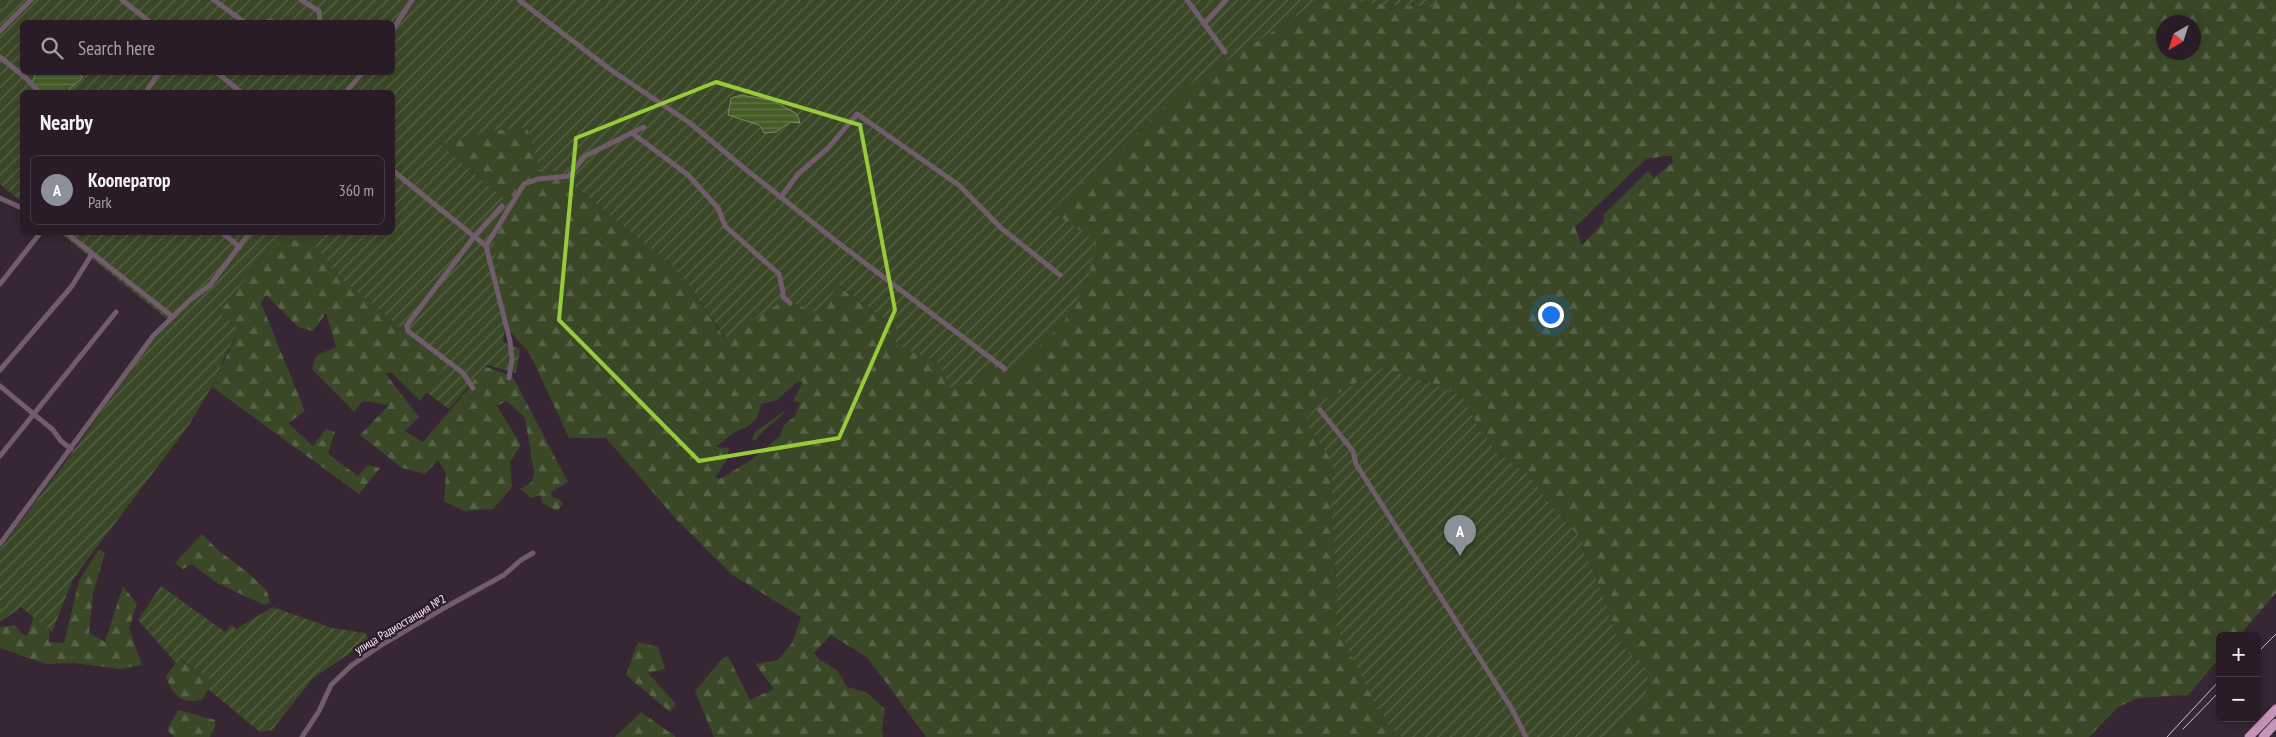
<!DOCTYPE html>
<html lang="en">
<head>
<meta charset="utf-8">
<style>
  body { margin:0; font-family:"PT Sans Narrow",sans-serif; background:#352932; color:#f1f3f6 }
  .controls { position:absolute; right:15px; bottom:15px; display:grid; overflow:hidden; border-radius:8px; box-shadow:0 2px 8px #0003 }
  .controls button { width:45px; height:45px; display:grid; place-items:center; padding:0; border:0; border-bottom:1px solid #453a43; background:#291c26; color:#f1f3f6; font:25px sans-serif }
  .compass { position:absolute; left:2156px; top:15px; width:45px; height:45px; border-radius:50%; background:#291c26; box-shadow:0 2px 8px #0003; rotate:219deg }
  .you { position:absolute; left:1550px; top:314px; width:18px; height:18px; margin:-12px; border:4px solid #fff; border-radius:50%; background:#1a73e8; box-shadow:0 0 0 8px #1a73e833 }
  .badge { display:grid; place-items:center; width:32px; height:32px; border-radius:50%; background:#8c9099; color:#fff; font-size:16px; font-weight:700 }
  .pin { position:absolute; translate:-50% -41px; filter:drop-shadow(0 1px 2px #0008) }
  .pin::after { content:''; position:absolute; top:26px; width:18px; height:15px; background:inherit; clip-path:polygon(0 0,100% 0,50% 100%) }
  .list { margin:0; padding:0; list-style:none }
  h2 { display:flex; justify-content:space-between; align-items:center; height:65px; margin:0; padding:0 20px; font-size:21px }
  h2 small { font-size:16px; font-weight:400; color:#a5a1a7 }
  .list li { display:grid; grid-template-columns:32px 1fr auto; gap:15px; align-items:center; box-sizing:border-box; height:70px; margin:0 10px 10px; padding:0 10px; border:1px solid #453a43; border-radius:8px }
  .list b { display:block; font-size:19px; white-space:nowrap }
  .list p { margin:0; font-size:16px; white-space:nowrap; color:#a5a1a7 }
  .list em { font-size:16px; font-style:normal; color:#a5a1a7 }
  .icon { flex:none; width:28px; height:28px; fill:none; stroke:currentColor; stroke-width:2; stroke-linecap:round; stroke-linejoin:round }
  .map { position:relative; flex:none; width:2276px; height:737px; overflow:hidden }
  .search { position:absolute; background:#291c26; box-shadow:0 2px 8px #0003; left:20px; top:20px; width:375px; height:55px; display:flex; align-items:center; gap:12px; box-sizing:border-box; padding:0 18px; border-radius:8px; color:#a5a1a7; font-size:19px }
  .panel { position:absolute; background:#291c26; box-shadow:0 2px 8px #0003; left:20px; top:90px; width:375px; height:145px; border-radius:8px }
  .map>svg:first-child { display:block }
  .forest { fill:url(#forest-firs); fill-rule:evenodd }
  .garden { fill:url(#garden-furrows); fill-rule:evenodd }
  .water { fill:url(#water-rules); stroke:#7d8865 }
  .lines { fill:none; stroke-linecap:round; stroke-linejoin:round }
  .minor { stroke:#725c6c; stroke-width:5 }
  .trunk { stroke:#c694b9; stroke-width:9 }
  .rail { stroke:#cec1cb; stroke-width:1 }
  .marked { fill:none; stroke:#96cc3a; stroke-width:4; stroke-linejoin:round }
  .labels { text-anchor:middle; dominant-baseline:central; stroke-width:4.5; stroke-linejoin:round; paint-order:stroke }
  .street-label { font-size:12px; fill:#faeef7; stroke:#2c1c29 }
</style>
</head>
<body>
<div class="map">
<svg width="2276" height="737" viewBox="0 0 2276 737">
  <defs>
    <pattern id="forest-firs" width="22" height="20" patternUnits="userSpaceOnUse" patternTransform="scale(1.25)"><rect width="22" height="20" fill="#3a4827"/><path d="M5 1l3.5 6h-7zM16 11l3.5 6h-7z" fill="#576347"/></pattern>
    <pattern id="garden-furrows" width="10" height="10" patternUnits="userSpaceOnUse" patternTransform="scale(1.25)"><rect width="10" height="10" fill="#3a4827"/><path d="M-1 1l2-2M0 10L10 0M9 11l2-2" fill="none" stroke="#576347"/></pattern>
    <pattern id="water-rules" width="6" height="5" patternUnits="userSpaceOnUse" patternTransform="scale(1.25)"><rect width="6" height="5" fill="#475d27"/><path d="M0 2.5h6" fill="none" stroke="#627547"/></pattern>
  </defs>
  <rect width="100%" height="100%" fill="#372633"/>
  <!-- forest -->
  <g class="forest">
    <path d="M 1322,0 L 1359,0 L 1364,3 L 1431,7 L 1438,0 L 2276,0 L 2276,593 L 2239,636 L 2220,636 L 2220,658 L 2188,695 L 2138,698 L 2118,707 L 2089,737 L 1606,737 L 1645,704 L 1644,663 L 1630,655 L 1618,639 L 1594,572 L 1584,552 L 1582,540 L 1547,500 L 1530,475 L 1497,453 L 1477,425 L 1463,397 L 1432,383 L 1382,368 L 1339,393 L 1321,400 L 1305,421 L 1333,462 L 1331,506 L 1337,594 L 1335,623 L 1402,737 L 926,737 L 868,658 L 831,635 L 814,653 L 820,660 L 837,670 L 847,687 L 866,692 L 885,709 L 882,729 L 883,737 L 714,737 L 695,691 L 721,660 L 728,656 L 750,700 L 774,689 L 755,664 L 778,660 L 792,643 L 801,617 L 731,574 L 676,519 L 606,438 L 569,438 L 530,354 L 505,326 L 494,244 L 509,203 L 440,144 L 489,131 L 527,127 L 540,170 L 557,172 L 678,271 L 725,338 L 784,299 L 837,285 L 896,328 L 896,345 L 975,378 L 992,366 L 1051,211 L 1190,84 ZM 2164,22 L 2194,22 L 2194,52 L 2164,52 ZM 1665,156 L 1671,156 L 1673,162 L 1654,178 L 1648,171 L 1604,214 L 1604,222 L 1582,245 L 1575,227 L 1646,159 ZM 803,381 L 793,401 L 800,403 L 795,416 L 784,425 L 780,436 L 751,460 L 720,479 L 715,477 L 727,460 L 729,448 L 716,447 C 722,442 727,438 732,434 C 749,424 757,427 761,404 L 777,400 L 796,383 Z"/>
    <polygon points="281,233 324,233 315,246 344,281 446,365 420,401 392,373 385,373 419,417 405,431 423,442 470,387 469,380 487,367 513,377 568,482 551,492 552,497 559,499 563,504 557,511 542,503 541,495 531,498 520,489 532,482 534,472 525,418 507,401 497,406 521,445 510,462 512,487 493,509 464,511 444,501 446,473 438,460 425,474 402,468 360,435 389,405 363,401 354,412 312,369 316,356 336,347 326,313 313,331 298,327 266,295 261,303 305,411 288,423 313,446 326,429 335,432 328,454 358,476 367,465 380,468 359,494 212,387 239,329 219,313"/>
    <path d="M 786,410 C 777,422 763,428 755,441 L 752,439 L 755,432 Z"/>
    <polygon points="202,534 219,551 247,572 267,591 270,602 264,605 217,583 192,564 183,569 175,563"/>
    <polygon points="99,549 105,553 93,593 89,633 105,642 123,586 137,604 129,628 142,665 120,669 74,663 46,664 0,648 0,627 15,625 21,633 27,636 36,611 50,617 49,642 64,643 79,581"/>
    <polygon points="638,642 658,647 665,669 648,673 676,704 670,712 626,675"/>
    <path d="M 179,659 L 212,681 L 203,699 C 182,706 172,694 166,676 Z"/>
    <polygon points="178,710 215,720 215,727 210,737 174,737 167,730"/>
    <polygon points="641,712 676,737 615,737"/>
  </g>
  <!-- garden -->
  <g class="garden">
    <path d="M 0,0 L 1322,0 L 1190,84 L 1051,211 L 1096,241 L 1088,281 L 1065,321 L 1009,376 L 992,366 L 975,378 L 951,389 L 939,363 L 896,345 L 896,328 L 838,285 L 819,313 L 784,300 L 726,338 L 678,271 L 557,172 L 540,170 L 527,127 L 489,131 L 440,144 L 509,203 L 494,244 L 505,326 L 503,342 L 520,349 L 516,373 L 487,365 L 449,409 L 426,392 L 446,365 L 344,281 L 315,246 L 324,233 L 392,232 L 392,92 L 22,92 L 22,202 L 0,184 ZM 22,22 L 392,22 L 392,72 L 22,72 ZM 741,95 L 757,97 L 799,123 L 790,122 L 775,132 L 764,132 L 731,98 Z"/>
    <polygon points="1359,0 1438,0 1431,7 1364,3"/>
    <polygon points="60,233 281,233 219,313 239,329 225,356 215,381 189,425 73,579 52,632 21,607 0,622 0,549 64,464 167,319"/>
    <polygon points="1382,368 1432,383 1463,397 1477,425 1497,453 1530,475 1547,500 1582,540 1584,552 1594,572 1618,639 1630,655 1644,663 1648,680 1645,704 1606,737 1402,737 1391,729 1369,692 1335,623 1337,594 1331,506 1333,463 1305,421 1321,400 1339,393"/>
    <polygon points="161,586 225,632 232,625 236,629 273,607 332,628 365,633 369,640 312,679 272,730 260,732 208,689 212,681 180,659 176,663 138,620"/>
  </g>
  <!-- water -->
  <g class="water">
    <polygon points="36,73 78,73 83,77 67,92 49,91 42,92 32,83"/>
    <polygon points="741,95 774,101 797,114 800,123 790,122 776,132 764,133 759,125 728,115 731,98"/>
  </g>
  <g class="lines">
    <!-- minor -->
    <g class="minor">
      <polyline points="122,0 150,22"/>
      <polyline points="214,0 244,22"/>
      <polyline points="301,0 319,11 320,22"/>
      <polyline points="519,0 611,70 690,123 744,168 841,245 1005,369"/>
      <polyline points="1187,0 1225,52"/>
      <polyline points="269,22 271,21 273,22"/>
      <polyline points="1205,23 1226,0"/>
      <polyline points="0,31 31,0"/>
      <polyline points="392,31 412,0"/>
      <polyline points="0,57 26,78 39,92"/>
      <polyline points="216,72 241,92"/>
      <polyline points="146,92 159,72"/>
      <polyline points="346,92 363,72"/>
      <polyline points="632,133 688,175 718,208 725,226 779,274 783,292 783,297 790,303"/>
      <polyline points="392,170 486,246"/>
      <polyline points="781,197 798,174 828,148 857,114 960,186 1001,228 1060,275"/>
      <polyline points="0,198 22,208"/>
      <polyline points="65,232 173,317"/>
      <polyline points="221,232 240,247"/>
      <polyline points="0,284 41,232"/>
      <polyline points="0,370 72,286 92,254"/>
      <polyline points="509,378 512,359 510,341 486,246 524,184 538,179 569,176 585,156 644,127"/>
      <polyline points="0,386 53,430 61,441 71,449"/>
      <polyline points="473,388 463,373 408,331 407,325 474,237 502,206"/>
      <polyline points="1320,410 1353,451 1356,464 1512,709 1526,737"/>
      <polyline points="0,456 116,312"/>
      <polyline points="0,544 153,336 190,300 210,285 250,232"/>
      <polyline points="302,737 319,711 331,685 352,665 383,644 444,608 504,575 521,560 533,553"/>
    </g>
    <!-- trunk -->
    <g class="trunk">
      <polyline points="2249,737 2276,709"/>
      <polyline points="2263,737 2276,723"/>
    </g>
    <!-- rail -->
    <g class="rail">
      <polyline points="2257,653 2276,634"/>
      <polyline points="2183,729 2220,691"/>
      <polyline points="2167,737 2220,680"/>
    </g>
  </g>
  <!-- marked area -->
  <path class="marked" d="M 716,82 L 860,125 L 895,310 L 839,438 L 699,461 L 559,320 L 576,138 Z"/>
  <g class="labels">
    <!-- street labels -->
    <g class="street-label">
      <text transform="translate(400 624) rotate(-31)">улица Радиостанция №2</text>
    </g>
  </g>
</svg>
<div class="controls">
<button>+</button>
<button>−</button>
</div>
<svg class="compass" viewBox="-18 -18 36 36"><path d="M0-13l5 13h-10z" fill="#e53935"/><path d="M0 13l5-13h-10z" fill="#a5a1a7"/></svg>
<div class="you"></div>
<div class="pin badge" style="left:1460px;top:556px">A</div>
<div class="search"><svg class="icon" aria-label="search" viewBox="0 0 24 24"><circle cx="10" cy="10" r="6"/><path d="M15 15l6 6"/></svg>Search here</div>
<section class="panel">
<h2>Nearby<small></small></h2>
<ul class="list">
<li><span class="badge">A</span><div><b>Кооператор</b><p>Park</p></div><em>360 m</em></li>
</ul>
</section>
</div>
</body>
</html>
